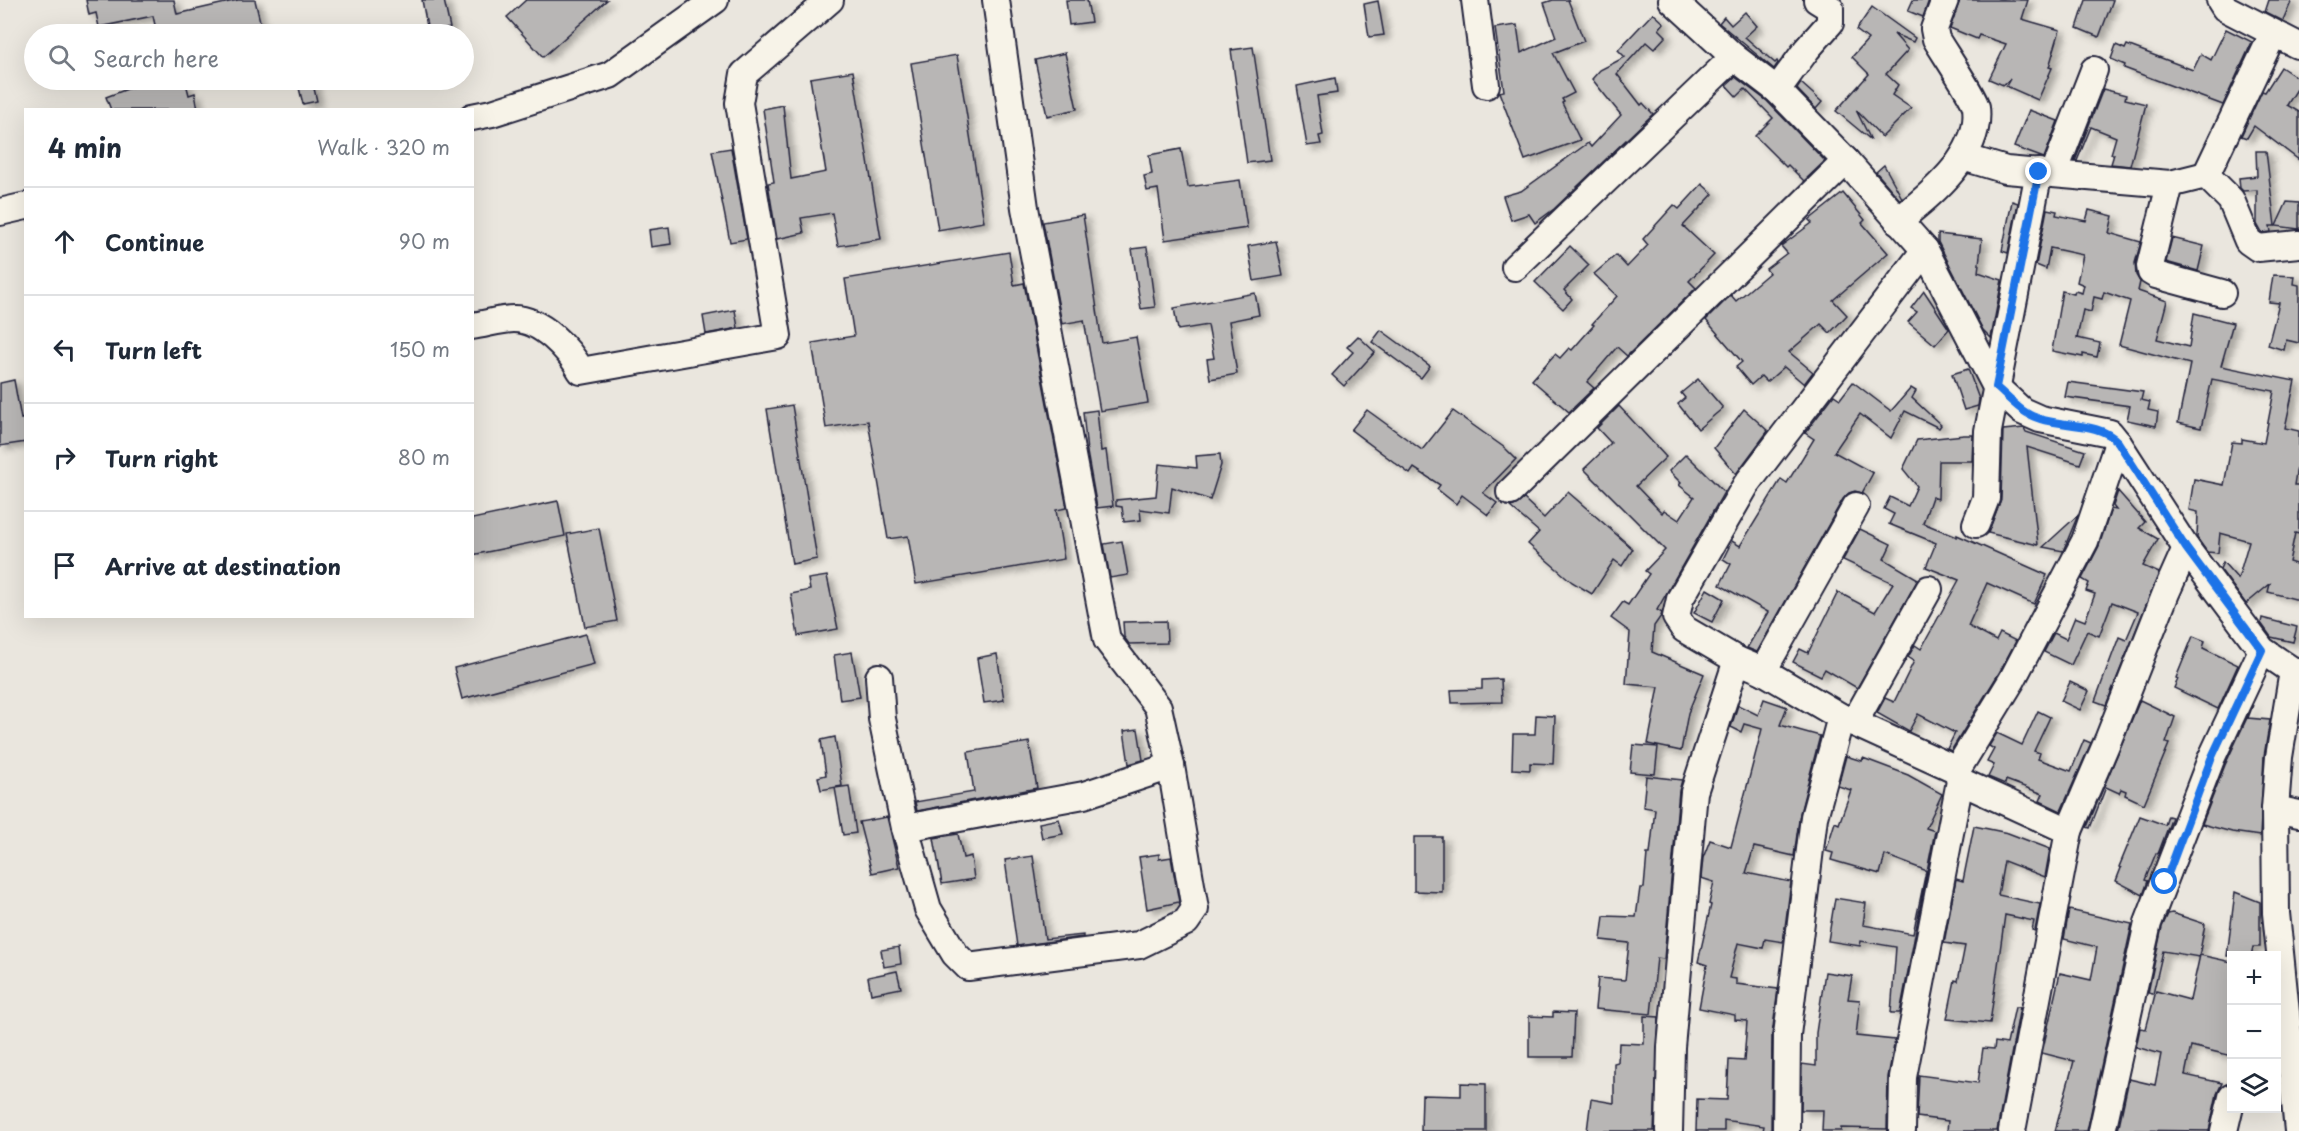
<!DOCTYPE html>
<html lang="en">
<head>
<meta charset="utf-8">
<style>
  body { margin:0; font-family:"Playpen Sans",sans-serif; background:#f2f2f3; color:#1f2937 }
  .controls { position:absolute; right:18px; bottom:18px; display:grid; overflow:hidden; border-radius:0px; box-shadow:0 6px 24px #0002 }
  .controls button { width:54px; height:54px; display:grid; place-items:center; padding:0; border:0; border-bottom:2px solid #e0e1e3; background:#fff; color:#1f2937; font:30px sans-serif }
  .stop { position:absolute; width:18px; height:18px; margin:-14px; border:4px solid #1a73e8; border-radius:50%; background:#fff }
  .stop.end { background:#1a73e8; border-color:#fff; box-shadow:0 2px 6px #0008 }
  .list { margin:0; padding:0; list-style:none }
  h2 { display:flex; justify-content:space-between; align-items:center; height:78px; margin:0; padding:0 24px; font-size:26px }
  h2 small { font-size:20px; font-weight:400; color:#747a83 }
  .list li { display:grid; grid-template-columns:39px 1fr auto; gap:18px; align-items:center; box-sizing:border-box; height:108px; padding:0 24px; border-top:2px solid #e0e1e3 }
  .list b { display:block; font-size:22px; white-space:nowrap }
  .list em { font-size:20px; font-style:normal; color:#747a83 }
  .icon { flex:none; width:33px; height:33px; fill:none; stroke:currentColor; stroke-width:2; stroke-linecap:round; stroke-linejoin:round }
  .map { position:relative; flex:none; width:2299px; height:1131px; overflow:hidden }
  .search { position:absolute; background:#fff; box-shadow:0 6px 24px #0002; left:24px; top:24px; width:450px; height:66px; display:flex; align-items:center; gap:15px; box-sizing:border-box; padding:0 21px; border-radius:33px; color:#747a83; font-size:22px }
  .panel { position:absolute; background:#fff; box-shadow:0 6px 24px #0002; left:24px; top:108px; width:450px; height:510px; border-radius:0px }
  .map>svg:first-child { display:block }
  .building { fill:#b8b6b5; stroke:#22223b; stroke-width:1.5; filter:url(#shadow) }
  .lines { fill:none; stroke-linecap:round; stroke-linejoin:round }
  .minor-casing { stroke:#22223b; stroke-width:30 }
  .minor { stroke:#f7f3e8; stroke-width:26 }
  .route { stroke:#1a73e8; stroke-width:8 }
</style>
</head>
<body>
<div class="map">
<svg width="2299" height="1131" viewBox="0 0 2299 1131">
  <defs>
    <filter id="shadow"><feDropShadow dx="6" dy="4" stdDeviation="3" flood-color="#0004"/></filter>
  </defs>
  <rect width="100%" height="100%" fill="#eae6de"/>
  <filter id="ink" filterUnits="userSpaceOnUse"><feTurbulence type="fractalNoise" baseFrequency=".0167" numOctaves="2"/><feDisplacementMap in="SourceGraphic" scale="12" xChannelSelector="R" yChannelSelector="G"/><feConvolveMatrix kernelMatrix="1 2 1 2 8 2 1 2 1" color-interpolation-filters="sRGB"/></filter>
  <g filter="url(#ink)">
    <!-- building -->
    <g class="building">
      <polygon points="86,0 174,0 177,14 238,0 255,0 263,34 173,34 172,31 157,34 153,16 99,27 96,13 89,15"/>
      <polygon points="422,0 444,0 450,28 428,32"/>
      <polygon points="526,0 607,0 543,57 507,17"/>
      <polygon points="1066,0 1087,0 1091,22 1069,25"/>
      <polygon points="1553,0 1568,0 1584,41 1553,53 1574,93 1562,99 1564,102 1562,103 1580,140 1525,160 1499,92 1504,91 1495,28 1517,25 1521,53 1556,37 1544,3"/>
      <polygon points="1913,0 1929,0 1923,17 1908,11"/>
      <polygon points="1960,0 2028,0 2022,19 2060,30 2049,67 2052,68 2038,100 2006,86 2010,79 2003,85 1989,79 2006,44 1979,35 1977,39 1950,28"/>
      <polygon points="2086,0 2113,0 2099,37 2077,28"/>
      <polygon points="2269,0 2292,0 2283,21 2265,12"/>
      <polygon points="1378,1 1384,35 1369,37 1364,4"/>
      <polygon points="1872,7 1915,38 1913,42 1894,34 1908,50 1886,74 1898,85 1892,95 1911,108 1882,137 1856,110 1871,140 1836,111 1869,74 1852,57 1868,39 1856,30"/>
      <polygon points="1745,12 1757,26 1745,37 1775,63 1777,61 1778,63 1774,69 1719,23 1724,17 1731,25"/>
      <polygon points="1653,13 1664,23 1659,29 1666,36 1654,49 1646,42 1617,74 1641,105 1643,103 1653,114 1554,209 1535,223 1529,214 1511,220 1503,196 1521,191 1588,143 1591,147 1621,115 1592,79 1600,70 1625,57 1618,50"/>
      <polygon points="2226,29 2252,42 2223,105 2124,68 2125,65 2111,59 2116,45 2125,49 2127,45 2193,70 2201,54 2211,60"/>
      <polygon points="1253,47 1270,160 1247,163 1231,50"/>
      <polygon points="1065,53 1077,109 1047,116 1035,60"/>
      <polygon points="957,55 984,222 938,230 911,63"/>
      <polygon points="2281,67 2299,79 2299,86 2287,105 2299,112 2299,160 2254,126 2247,138 2241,136 2262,91 2265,92"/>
      <polygon points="853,71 881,239 838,246 832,213 801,218 804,233 777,239 768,183 774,182 763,109 783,105 791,179 826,172 810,78"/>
      <polygon points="1735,77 1767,101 1825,161 1804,181 1788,165 1786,167 1755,136 1773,118 1745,89 1737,97 1726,85"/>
      <polygon points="1335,78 1337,93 1317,96 1323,135 1319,136 1321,144 1307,146 1297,86"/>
      <polygon points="151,80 176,80 177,85 186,83 189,95 195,93 198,110 111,110 106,97"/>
      <polygon points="297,80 312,80 317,101 303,104"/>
      <polygon points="1801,83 1822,102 1816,109 1797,89"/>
      <polygon points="2103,89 2126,95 2125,99 2146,104 2130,166 2111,164 2114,154 2111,154 2116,137 2091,127 2077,161 2075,161"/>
      <polygon points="2029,110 2058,121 2044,158 2014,147"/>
      <polygon points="731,148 747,239 730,242 712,151"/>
      <polygon points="1181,149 1188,187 1240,180 1247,228 1165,240 1158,189 1147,191 1144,176 1152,174 1149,155"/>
      <polygon points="2256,151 2266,151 2275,226 2270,226 2271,232 2262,233 2257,224 2257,190 2243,191 2240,188 2239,178 2257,176"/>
      <polygon points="1884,165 1902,198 1900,200 1876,172"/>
      <polygon points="1702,184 1713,194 1683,226 1714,255 1689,281 1696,288 1627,356 1617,347 1587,382 1594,388 1569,412 1532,380 1555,354 1560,358 1569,348 1572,350 1594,325 1592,324 1617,296 1594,274 1616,255 1627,267 1648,245 1643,239 1674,205 1679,209"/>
      <polygon points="1843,193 1865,220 1862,223 1888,253 1833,300 1847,315 1830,333 1821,324 1789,352 1813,372 1804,384 1784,367 1767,382 1761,376 1751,385 1736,367 1742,362 1706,320 1731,295 1736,301 1769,273 1766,269 1787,253 1781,246 1812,223 1809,220"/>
      <polygon points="2012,201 2018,203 2008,253 2002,251"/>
      <polygon points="2287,202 2299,203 2299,229 2276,226"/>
      <polygon points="2047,209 2057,211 2056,215 2086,221 2089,210 2113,216 2109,233 2141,242 2135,263 2136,275 2140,282 2138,291 2167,301 2157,339 2189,347 2194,313 2233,323 2221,366 2295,381 2285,428 2299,431 2299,454 2294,485 2299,485 2299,534 2295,533 2289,562 2299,565 2299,600 2268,592 2270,584 2246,604 2220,569 2223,562 2238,579 2249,541 2220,533 2218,553 2207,552 2197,538 2198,512 2189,510 2194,479 2224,485 2232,442 2242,443 2242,439 2264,443 2274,391 2212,379 2201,428 2178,423 2190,364 2119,345 2130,301 2104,292 2102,299 2094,297 2091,312 2083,310 2077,338 2100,343 2097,357 2083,354 2083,357 2052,351 2062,291 2074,294 2075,291 2082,293 2084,285 2077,282 2083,255 2050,248 2046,269 2036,265"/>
      <polygon points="1083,215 1102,343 1136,337 1148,403 1100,411 1084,320 1062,324 1043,222"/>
      <polygon points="669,227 671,244 651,247 649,230"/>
      <polygon points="1938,234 1982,239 1978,272 2002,280 1991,338 1983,330 1938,242"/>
      <polygon points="2172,238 2204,246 2198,271 2166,262"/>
      <polygon points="1276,241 1283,276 1254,281 1248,246"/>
      <polygon points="1570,246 1589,265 1564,290 1572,299 1563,309 1535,282"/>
      <polygon points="1147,247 1155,307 1141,309 1132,249"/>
      <polygon points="1009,252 1014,285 1024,283 1067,508 1056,510 1064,559 916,584 908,536 888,539 868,421 826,428 812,343 854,336 845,279"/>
      <polygon points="2273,275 2295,276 2294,284 2299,285 2299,343 2286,340 2284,350 2268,345 2279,303 2269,302"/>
      <polygon points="1924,291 1949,329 1935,345 1908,322 1917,312 1911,308"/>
      <polygon points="1255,293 1259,315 1229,321 1237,374 1210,379 1207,359 1214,358 1208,325 1178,330 1174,308"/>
      <polygon points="735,310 738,328 706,334 703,316"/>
      <polygon points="1381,330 1430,366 1421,378 1372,342"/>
      <polygon points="1358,336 1375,352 1344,386 1332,375 1353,352 1347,347"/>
      <polygon points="1968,369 1979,399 1978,406 1964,410 1952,374"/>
      <polygon points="1698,379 1723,408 1698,429 1678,404 1685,398 1681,393"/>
      <polygon points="14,380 21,419 26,418 26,442 0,446 0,383"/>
      <polygon points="1853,382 1891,411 1911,388 1916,391 1912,398 1941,425 1939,428 1905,411 1891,438 1860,414 1834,452 1873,473 1862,493 1855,491 1849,493 1843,499 1757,652 1747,648 1768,612 1720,585 1731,564 1723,559 1732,541 1740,546 1781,479 1787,483 1814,439 1805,433 1834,395 1840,399"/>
      <polygon points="2068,382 2143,392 2141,400 2150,402 2148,410 2158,412 2156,426 2127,420 2130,406 2065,397"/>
      <polygon points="792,405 817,559 792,564 767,409"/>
      <polygon points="1619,406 1666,457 1636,486 1662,513 1664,510 1679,520 1694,497 1679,485 1681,483 1669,471 1686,454 1724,492 1657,610 1662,613 1661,616 1654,626 1652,652 1704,674 1688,713 1681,751 1648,744 1659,687 1626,684 1630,632 1611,618 1623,602 1628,605 1649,574 1645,571 1665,550 1584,469 1611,443 1597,428"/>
      <polygon points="1744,409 1768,431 1736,474 1714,448"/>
      <polygon points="1097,410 1101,451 1106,450 1113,506 1097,508 1087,452 1083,412"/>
      <polygon points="1367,410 1422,450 1453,411 1505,448 1516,459 1483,493 1497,503 1488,515 1462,495 1456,504 1437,489 1440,485 1414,468 1410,474 1351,430"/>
      <polygon points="2024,428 2026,432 2085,451 2080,464 2027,447 2038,545 1988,533 2001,499 2003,430"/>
      <polygon points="1964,435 1973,435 1972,461 1939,461 1938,499 1932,497 1923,523 1957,537 1957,535 2047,575 2034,604 1987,583 1968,626 1996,641 2000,633 2016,641 1999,673 1951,751 1947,749 1955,733 1918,714 1909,731 1877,713 1885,698 1894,702 1914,661 1908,657 1915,645 1921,649 1959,580 1926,567 1936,543 1889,524 1894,514 1884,509 1890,497 1908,506 1917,486 1903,469 1917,440"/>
      <polygon points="1220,454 1221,465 1210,500 1172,487 1169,513 1140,509 1141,520 1124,522 1122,507 1116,506 1116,500 1156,496 1159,464 1197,468 1196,456"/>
      <polygon points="2118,491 2145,522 2139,528 2158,539 2143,566 2159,573 2106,705 2095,701 2119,637 2126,640 2138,612 2112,602 2099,636 2087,631 2071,665 2044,652 2054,633 2066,639 2075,617 2085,621 2095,594 2086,591 2089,583 2082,579 2099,546 2111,509 2116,510 2113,506"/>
      <polygon points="1568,492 1633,549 1622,566 1614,560 1592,594 1572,582 1528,544 1539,532 1510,507 1514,506 1524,499 1544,518"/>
      <polygon points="558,501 565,536 472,555 472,519"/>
      <polygon points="2078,515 2063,551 2043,547"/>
      <polygon points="599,528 617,621 585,627 567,534"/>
      <polygon points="1860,529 1891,544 1884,559 1918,579 1857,688 1825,669 1821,676 1793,662 1800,649 1808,653 1838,592 1875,612 1893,583 1843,560"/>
      <polygon points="1122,541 1128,575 1110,578 1104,544"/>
      <polygon points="827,576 838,629 798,636 791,594 810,590 808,579"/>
      <polygon points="1707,589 1724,599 1712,622 1694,613"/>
      <polygon points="2262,618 2297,627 2293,642 2271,637 2261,623"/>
      <polygon points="1166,621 1167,643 1129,644 1124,637 1123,622"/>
      <polygon points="586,634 594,664 462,699 454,668"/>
      <polygon points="2193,636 2205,641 2203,648 2238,665 2218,709 2174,688 2178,679 2176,678"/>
      <polygon points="852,652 860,697 840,700 834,655"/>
      <polygon points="997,654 1004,700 984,703 977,658"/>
      <polygon points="1501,679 1502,702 1452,703 1451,690 1482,689 1482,680"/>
      <polygon points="2070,682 2089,691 2080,710 2061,701"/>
      <polygon points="1764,699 1787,707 1780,725 1820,736 1800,813 1794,856 1754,847 1746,873 1791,882 1783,942 1765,939 1763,948 1738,943 1729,978 1736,979 1736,984 1778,989 1772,1035 1771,1131 1763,1131 1764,1126 1724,1120 1724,1131 1696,1131 1697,1099 1727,1100 1729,1060 1744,1061 1747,1021 1735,1020 1735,1015 1699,1008 1707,965 1698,962 1711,905 1709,904 1714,882 1701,878 1703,858 1710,840 1731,847 1762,729 1744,724 1741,732 1731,727 1738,705 1758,715"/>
      <polygon points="2140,700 2175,717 2166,743 2169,744 2144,804 2125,795 2126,791 2121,789 2119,793 2106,787 2090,828 2087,827"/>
      <polygon points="2253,705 2248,718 2270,720 2264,756 2260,836 2232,832 2202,824 2225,765"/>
      <polygon points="2038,711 2050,717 2034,751 2040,753 2038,759 2071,771 2084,740 2091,743 2061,811 2040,801 2043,794 2006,780 2005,784 1988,777 1994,765 1987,762 1994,749 1989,746 1997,733 2022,745"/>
      <polygon points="1536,715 1555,716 1553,764 1530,763 1530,770 1512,769 1513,734 1535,734"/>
      <polygon points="1138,729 1143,760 1129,764 1124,731"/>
      <polygon points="835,737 842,786 821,790 818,777 826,775 821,740"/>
      <polygon points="1029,742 1037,788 917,811 915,802 974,792 968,752"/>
      <polygon points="1633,745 1658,747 1655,774 1630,772"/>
      <polygon points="1846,756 1862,761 1863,758 1908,775 1942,794 1926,828 1935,831 1927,871 1885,855 1880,874 1831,860 1833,853 1826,851 1835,822 1839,824 1851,790 1838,786"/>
      <polygon points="1646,776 1682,780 1679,791 1664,959 1657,958 1651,1014 1595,1009 1598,978 1625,980 1629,943 1601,940 1604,916 1636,917 1640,888 1644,888 1647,854 1650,854 1655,809 1643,807"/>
      <polygon points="849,786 856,833 843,835 835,788"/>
      <polygon points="2140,816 2165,825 2168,816 2172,817 2158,854 2156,853 2145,880 2148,881 2143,895 2116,881 2121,868 2119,867"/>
      <polygon points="887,817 899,867 872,873 859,822"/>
      <polygon points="1059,819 1063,834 1042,838 1039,823"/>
      <polygon points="1974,826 2008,833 2050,849 2045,877 2004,861 1998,895 2040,904 2035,931 2032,930 2034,921 2005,915 1990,1023 1947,1019 1955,980 1958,981 1965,946 1944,943 1956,879 1963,881"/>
      <polygon points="958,834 963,858 971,856 974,879 942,884 934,838"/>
      <polygon points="1414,837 1442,837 1442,892 1414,891"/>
      <polygon points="1159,854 1159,859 1171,857 1179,902 1147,909 1139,857"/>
      <polygon points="1033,856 1045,939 1083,935 1083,937 1017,946 1005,860"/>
      <polygon points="1926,871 1927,872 1900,1013 1891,1013 1896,947 1861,941 1860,946 1828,941 1835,898 1866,903 1863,925 1913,934"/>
      <polygon points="2235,892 2260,902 2260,947 2253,947 2251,956 2227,956"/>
      <polygon points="2069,910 2132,924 2087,1131 2055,1131 2074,1061 2042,1053 2060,973 2091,980 2097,947 2064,939"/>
      <polygon points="2172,913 2205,924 2199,957 2163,951 2153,994 2148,993 2162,927 2168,914"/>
      <polygon points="899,947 901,964 884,967 881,950"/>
      <polygon points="2200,955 2232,962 2232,1056 2191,1046 2185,1075 2222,1083 2217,1094 2209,1131 2118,1130 2129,1079 2155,1085 2161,1054 2136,1047 2140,1028 2146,1029 2156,991 2190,1000"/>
      <polygon points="897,971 901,988 871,994 868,977"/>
      <polygon points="1825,972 1852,976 1848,999 1860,1000 1856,1036 1895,1040 1888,1077 1887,1129 1841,1128 1841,1131 1822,1131 1823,1110 1801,1110 1802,1064 1816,1066 1816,1033"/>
      <polygon points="2015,1007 2020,1007 1997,1131 1947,1131 1948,1121 1917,1117 1919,1075 1978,1083 1983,1048 1994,1049 1995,1042 2007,1044"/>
      <polygon points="1553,1012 1574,1013 1572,1057 1529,1057 1529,1016 1553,1017"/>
      <polygon points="1644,1016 1659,1017 1654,1131 1587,1131 1591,1099 1614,1103 1614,1063 1618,1062 1619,1043 1644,1044"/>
      <polygon points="1461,1083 1486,1084 1486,1131 1421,1131 1422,1095 1461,1096"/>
    </g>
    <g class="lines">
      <defs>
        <g id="minor">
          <polyline points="1475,0 1486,85"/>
          <polyline points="1672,0 1734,57 1777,90 1846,161 1925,250 1996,387 2022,411 2040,419 2110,433 2118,443 2186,548 2262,650 2293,671 2279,757 2275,809 2276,913 2298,1131"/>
          <polyline points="2220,0 2225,8 2297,45"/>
          <polyline points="1777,90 1807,49 1830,23 1830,8 1817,0"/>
          <polyline points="472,117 492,113 610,75 715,0"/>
          <polyline points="1963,157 2006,170 2170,184 2206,175 2231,200 2248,241 2258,248 2299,244"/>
          <polyline points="2054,173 2094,70"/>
          <polyline points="2206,175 2273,34"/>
          <polyline points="2170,184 2150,266 2151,272 2156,275 2222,293"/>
          <polyline points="0,212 26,206"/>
          <path d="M 1898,221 C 1930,195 1982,155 1976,107 C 1974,97 1943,51 1936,39 L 1934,29 L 1945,0"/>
          <polyline points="1925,250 1746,485 1680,599 1676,617 1684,629 1737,660 1763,671 1841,717 1957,770 1960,781 2069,831"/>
          <polyline points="1515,267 1734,57"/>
          <path d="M 472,326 C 486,324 501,319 514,319 C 541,319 569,349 581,371 L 778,336 L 739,103 L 744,74 L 830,0"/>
          <polyline points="1510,492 1846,161"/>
          <polyline points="1976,524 1986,498 1988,431 2039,172"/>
          <polyline points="1763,671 1856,506"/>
          <polyline points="879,677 882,719 905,828 928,909 955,954 968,967 1139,945 1186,922 1195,909 1171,766 1158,707 1107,640 1025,208 996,0"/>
          <polyline points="1854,723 1929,589"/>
          <polyline points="1957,770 2012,680 2085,541 2118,443"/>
          <polyline points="2275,809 2299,814"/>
          <polyline points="905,828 1084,795 1171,766"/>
          <polyline points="1669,1131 1671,1047 1694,792 1737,660"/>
          <polyline points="1786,1131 1787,1035 1814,817 1841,717"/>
          <polyline points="1902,1131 1903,1077 1960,781"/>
          <polyline points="2012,1131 2069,831 2108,740 2166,593 2186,548"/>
          <polyline points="2102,1131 2148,923 2211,759 2262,650"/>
          <polyline points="2224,1131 2232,1097"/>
        </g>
      </defs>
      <!-- minor casing -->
      <use href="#minor" class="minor-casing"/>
      <!-- minor -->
      <use href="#minor" class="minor"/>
    </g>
  </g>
  <g class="lines" filter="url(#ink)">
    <!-- route -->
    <path class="route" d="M 2039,172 L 1996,387 C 2010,399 2022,414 2040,419 C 2065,427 2100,422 2118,442 L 2186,548 L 2262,650 L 2211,759 L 2165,882"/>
  </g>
</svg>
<div class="controls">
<button>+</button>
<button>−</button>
<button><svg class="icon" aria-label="layers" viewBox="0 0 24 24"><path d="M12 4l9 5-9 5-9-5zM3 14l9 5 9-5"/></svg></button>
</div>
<div class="stop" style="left:2165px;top:882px"></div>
<div class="stop end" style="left:2039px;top:172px"></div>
<div class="search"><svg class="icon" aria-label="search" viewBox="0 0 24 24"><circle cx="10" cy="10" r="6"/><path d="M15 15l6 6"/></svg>Search here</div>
<section class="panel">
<h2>4 min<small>Walk · 320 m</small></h2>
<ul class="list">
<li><svg class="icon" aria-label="ahead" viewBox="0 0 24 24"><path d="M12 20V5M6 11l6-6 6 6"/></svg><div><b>Continue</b></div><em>90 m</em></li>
<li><svg class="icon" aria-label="left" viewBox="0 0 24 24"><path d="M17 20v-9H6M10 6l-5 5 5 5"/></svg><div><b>Turn left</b></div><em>150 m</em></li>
<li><svg class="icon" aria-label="right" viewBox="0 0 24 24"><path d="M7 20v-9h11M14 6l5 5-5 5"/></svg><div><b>Turn right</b></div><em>80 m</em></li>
<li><svg class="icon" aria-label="arrive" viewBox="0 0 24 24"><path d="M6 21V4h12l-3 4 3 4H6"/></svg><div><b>Arrive at destination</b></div></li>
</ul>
</section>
</div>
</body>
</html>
